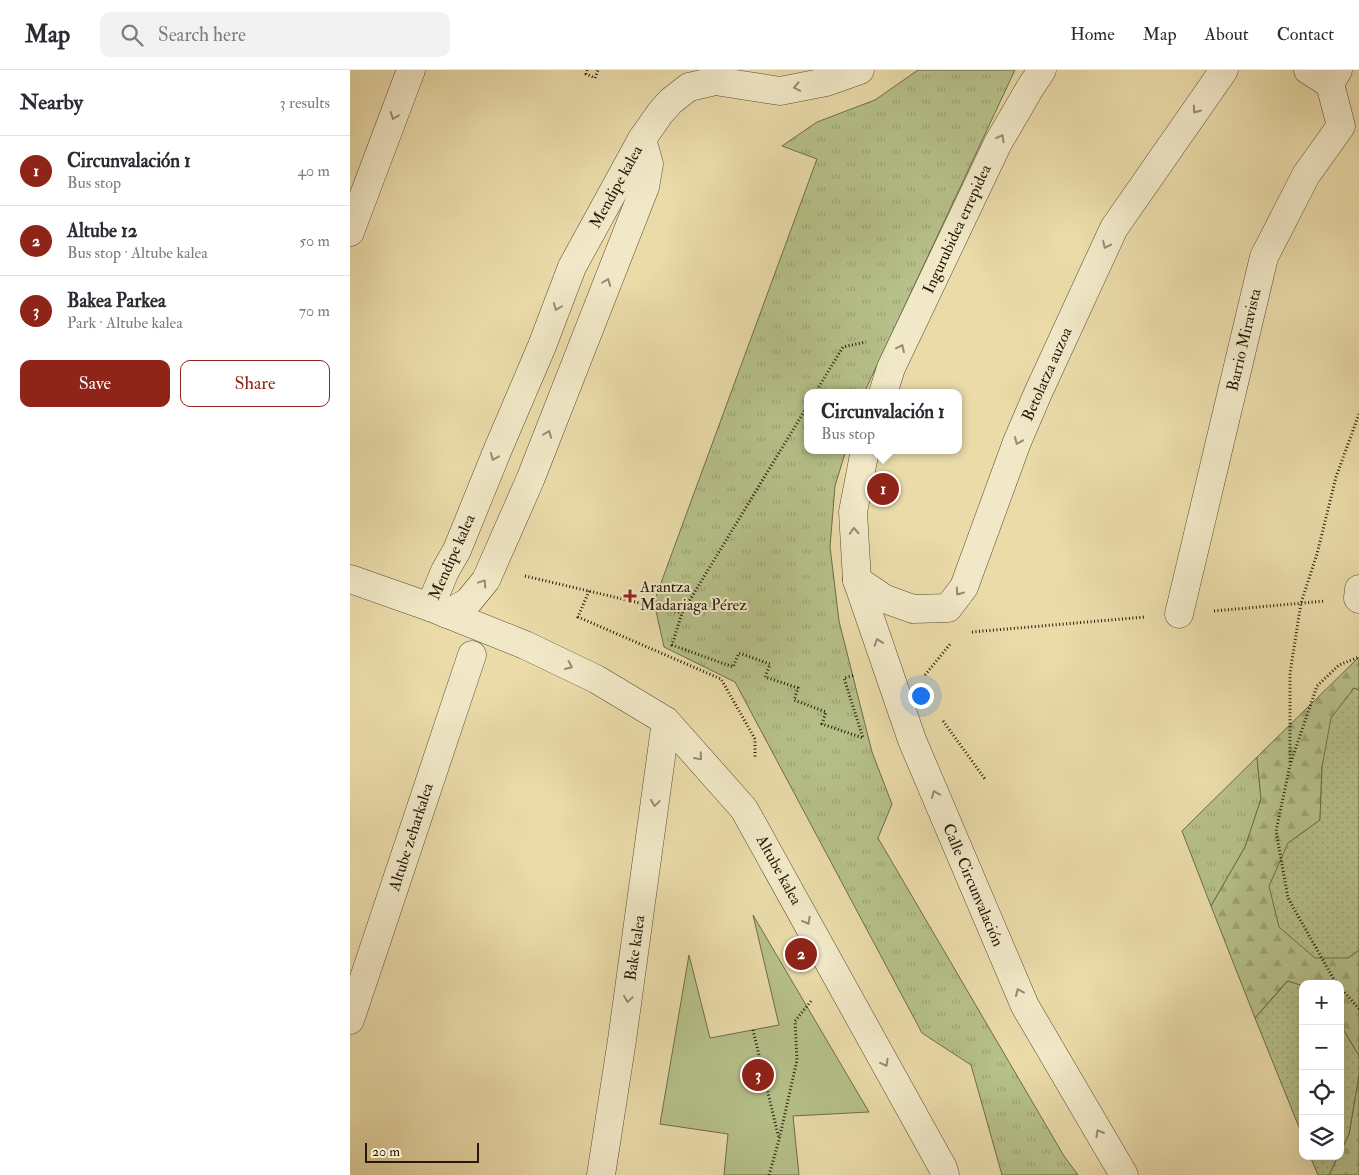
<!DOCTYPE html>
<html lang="en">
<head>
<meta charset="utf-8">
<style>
  body { margin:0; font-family:"IM FELL Double Pica",serif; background:#f2f2f3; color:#2b2b33 }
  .controls { position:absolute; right:15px; bottom:15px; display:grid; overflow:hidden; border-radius:10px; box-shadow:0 5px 20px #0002 }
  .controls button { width:45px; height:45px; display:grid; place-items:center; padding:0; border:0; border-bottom:1px solid #e1e1e2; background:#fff; color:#2b2b33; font:25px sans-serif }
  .scale { position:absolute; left:15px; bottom:12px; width:114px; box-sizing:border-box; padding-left:5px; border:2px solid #26190a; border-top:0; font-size:14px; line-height:18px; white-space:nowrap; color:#26190a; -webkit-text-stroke:4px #f1e8c7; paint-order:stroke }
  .you { position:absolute; left:570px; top:625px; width:18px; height:18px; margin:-12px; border:4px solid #fff; border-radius:50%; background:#1a73e8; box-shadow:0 0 0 8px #1a73e833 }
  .badge { display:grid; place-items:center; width:32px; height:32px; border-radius:50%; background:#8f2418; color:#fff; font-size:16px; font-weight:700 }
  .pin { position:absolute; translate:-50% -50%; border:2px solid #fff; box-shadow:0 1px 5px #0006 }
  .popup { position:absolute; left:454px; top:319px; width:158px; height:65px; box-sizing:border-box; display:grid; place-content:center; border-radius:10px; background:#fff; filter:drop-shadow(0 1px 4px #0005); font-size:16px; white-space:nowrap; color:#7c7c81 }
  .popup b { font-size:19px; color:#2b2b33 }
  .popup::after { content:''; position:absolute; left:50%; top:100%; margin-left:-10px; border:10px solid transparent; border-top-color:#fff }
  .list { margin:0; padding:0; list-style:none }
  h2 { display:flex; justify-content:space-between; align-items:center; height:65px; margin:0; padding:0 20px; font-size:21px }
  h2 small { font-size:16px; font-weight:400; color:#7c7c81 }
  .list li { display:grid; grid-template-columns:32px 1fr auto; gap:15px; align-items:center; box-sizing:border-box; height:70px; padding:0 20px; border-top:1px solid #e1e1e2 }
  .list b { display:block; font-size:19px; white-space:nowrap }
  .list p { margin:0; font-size:16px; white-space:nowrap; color:#7c7c81 }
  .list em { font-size:16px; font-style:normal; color:#7c7c81 }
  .actions { display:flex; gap:10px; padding:15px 20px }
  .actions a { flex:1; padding:11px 0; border:1px solid #8f2418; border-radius:10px; text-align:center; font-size:18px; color:#8f2418 }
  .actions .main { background:#8f2418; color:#fff }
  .icon { flex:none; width:28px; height:28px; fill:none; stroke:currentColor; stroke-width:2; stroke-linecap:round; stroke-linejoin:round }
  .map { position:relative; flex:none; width:1009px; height:1105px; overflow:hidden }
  header { display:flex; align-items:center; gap:30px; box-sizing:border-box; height:70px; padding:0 25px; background:#fff; border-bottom:1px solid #e1e1e2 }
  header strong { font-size:24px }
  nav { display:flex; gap:28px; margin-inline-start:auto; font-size:18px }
  .search { width:350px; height:45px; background:#f2f2f3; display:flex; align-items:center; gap:12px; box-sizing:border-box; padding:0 18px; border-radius:10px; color:#7c7c81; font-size:19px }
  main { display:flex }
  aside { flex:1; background:#fff }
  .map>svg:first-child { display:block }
  .grass { fill:url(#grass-tufts); stroke:#6e6c4a }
  .forest { fill:url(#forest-firs); stroke:#6e6c4a }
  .park { fill:#b6c089; stroke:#6e6c4a }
  .garden { fill:url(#garden-dots); stroke:#6e6c4a }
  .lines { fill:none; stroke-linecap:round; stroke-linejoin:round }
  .pedestrian-casing { stroke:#574a32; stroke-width:29 }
  .minor-casing { stroke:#574a32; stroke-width:29 }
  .path { stroke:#26190a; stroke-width:3; stroke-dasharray:1 2.5; stroke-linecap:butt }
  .pedestrian { stroke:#f1e8c7; stroke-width:28 }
  .minor { stroke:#f1e8c7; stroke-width:28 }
  .oneway { stroke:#968b72 }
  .poi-dot { fill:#8f2418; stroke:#f1e8c7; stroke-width:2 }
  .labels { text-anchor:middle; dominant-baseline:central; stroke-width:4; stroke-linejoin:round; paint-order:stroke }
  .street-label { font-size:16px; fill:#26190a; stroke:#f1e8c7 }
  .poi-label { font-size:16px; fill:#26190a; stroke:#f1e8c7; text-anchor:start }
</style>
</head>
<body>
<header>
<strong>Map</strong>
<div class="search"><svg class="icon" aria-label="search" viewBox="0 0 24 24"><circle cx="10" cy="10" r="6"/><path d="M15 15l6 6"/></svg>Search here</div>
<nav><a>Home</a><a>Map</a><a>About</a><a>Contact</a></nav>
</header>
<main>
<aside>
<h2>Nearby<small>3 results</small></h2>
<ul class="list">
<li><span class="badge">1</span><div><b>Circunvalación 1</b><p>Bus stop</p></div><em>40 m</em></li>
<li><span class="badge">2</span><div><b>Altube 12</b><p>Bus stop · Altube kalea</p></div><em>50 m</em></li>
<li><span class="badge">3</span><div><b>Bakea Parkea</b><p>Park · Altube kalea</p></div><em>70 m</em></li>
</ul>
<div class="actions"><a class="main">Save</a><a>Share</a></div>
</aside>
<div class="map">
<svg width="1009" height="1105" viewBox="0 0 1009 1105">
  <defs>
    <pattern id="grass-tufts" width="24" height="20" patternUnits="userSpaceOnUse" patternTransform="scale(1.25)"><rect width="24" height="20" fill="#b6c089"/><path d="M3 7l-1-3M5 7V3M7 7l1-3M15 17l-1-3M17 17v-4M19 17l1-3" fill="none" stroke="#9ca475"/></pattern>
    <pattern id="forest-firs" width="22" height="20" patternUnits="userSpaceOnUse" patternTransform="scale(1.25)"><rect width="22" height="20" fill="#b6c089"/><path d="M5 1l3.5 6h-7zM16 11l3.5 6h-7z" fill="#9ca475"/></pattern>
    <pattern id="garden-dots" width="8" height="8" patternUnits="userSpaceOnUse" patternTransform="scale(1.25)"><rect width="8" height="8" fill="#b6c089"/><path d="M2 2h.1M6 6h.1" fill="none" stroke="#9ca475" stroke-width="1.8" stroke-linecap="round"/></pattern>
  </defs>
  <rect width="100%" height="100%" fill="#eadba9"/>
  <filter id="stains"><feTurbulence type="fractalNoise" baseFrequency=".004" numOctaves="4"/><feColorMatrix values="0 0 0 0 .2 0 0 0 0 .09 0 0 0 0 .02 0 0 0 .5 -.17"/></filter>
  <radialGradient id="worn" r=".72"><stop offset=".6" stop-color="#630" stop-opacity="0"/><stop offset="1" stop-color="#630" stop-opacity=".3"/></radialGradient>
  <!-- grass -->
  <g class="grass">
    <polygon points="568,0 665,0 514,323 458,323 458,380 496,380 485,416 480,477 489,551 522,682 542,734 528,768 714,1086 728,1105 652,1105 621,995 572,963 385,612 314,577 304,532 467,89 432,76 467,52 525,30"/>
    <polygon points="907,687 911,729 895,777 861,836 832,761"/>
  </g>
  <!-- forest -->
  <g class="forest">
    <polygon points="1009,587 1009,620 1003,618 972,697 970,750 938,773 998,888 1009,880 1009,986 990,954 990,914 953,914 953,916 937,911 905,948 861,836 895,777 911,729 907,687"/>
    <polygon points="1009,1005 1009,1105 979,1105 988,1086 990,1086 990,1083 999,1064"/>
  </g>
  <!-- park -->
  <polygon class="park" points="403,845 519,1042 443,1046 449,1105 374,1105 378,1064 310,1054 339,885 360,968 429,955"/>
  <!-- garden -->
  <g class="garden">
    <polygon points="1004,618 1009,620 1009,880 998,888 965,888 929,857 919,816 938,773 970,750 972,697 981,648"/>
    <polygon points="938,911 953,916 953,1067 905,948"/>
    <polygon points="990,954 1009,986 1009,1005 999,1064 990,1083"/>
    <polygon points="960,1086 988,1086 979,1105 968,1105"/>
  </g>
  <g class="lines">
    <defs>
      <g id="pedestrian">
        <polyline points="958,0 980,14"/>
        <polyline points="1009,519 1008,528 1009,529"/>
        <polyline points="829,544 914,187 956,105 991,56 980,14 988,0"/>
        <polyline points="0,950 122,585"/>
      </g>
      <g id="minor">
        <polyline points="0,162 61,0"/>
        <polyline points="533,323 541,298 648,73 680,18 692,0"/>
        <polyline points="515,380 503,442 507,510 562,670 675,936 774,1105"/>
        <polyline points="0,509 80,537 175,575 246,609 316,651 394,739 593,1098 595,1105"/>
        <polyline points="507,510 535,529 563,539 598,538 614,517 667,372 688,323 764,158 874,0"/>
        <polyline points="80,537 95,501 107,480 148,379 192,276 222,197 292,69 311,42 321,31 339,17 365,11 430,21 476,12 510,0"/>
        <polyline points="97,544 118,532 136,510 180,410 295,117 299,94 292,69"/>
        <polyline points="251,1105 272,970 316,651"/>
      </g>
    </defs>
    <!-- pedestrian casing -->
    <use href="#pedestrian" class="pedestrian-casing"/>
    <!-- minor casing -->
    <use href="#minor" class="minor-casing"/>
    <!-- path -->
    <g class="path">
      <polyline points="237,0 236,4 245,8 248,0"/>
      <polyline points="465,323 493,277 516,272"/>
      <polyline points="458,335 332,543 322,575 383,597 389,583 420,594 415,607 448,618 444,630 476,642 472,654 513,668 494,608 505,605"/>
      <polyline points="175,506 332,543"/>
      <polyline points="239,521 228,547 371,609 405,669 405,687"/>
      <polyline points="864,541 975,531"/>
      <polyline points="622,562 795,547"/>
      <polyline points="575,605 601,573"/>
      <polyline points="593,651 635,709"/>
      <polyline points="941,692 967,616 989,595 1009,587"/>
      <polyline points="988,914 983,908 938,828 926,761 940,695 940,603 951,533 967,484 986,407 1009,344"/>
      <polyline points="990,917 1009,939"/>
      <polyline points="403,960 429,1069"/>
      <polyline points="419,1105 429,1070 447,990 445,951 462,930"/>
    </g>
    <!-- pedestrian -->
    <use href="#pedestrian" class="pedestrian"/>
    <!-- minor -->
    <use href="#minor" class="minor"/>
  </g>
  <!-- one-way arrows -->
  <defs><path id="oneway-chevron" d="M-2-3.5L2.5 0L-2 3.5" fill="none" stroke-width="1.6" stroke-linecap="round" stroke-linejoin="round" transform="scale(1.25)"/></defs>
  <g class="oneway">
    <use href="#oneway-chevron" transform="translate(447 17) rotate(169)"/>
    <use href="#oneway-chevron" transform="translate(846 40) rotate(125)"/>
    <use href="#oneway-chevron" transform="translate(44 46) rotate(111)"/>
    <use href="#oneway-chevron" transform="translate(651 68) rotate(-61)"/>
    <use href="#oneway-chevron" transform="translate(756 175) rotate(115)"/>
    <use href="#oneway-chevron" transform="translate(257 212) rotate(-69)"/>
    <use href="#oneway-chevron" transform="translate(207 237) rotate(111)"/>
    <use href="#oneway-chevron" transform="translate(551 278) rotate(-65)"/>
    <use href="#oneway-chevron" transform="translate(198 364) rotate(-69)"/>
    <use href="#oneway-chevron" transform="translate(668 371) rotate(112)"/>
    <use href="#oneway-chevron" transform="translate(144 387) rotate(112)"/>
    <use href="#oneway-chevron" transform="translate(504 461) rotate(-93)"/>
    <use href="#oneway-chevron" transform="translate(133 513) rotate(-56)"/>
    <use href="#oneway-chevron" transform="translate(609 522) rotate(125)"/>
    <use href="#oneway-chevron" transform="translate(528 572) rotate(-109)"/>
    <use href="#oneway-chevron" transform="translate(219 596) rotate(25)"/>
    <use href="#oneway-chevron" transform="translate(349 687) rotate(49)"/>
    <use href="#oneway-chevron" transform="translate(585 724) rotate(-113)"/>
    <use href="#oneway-chevron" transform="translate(305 733) rotate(98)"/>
    <use href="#oneway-chevron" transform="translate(457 851) rotate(61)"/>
    <use href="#oneway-chevron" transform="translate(669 922) rotate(-113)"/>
    <use href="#oneway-chevron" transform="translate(278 929) rotate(98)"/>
    <use href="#oneway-chevron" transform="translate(535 993) rotate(61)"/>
    <use href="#oneway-chevron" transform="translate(749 1063) rotate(-120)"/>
  </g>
  <!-- markers -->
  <path class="poi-dot" d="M277.5 518.5h5v5h5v5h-5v5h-5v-5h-5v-5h5z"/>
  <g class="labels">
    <!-- street labels -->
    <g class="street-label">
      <text transform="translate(266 117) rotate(-61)">Mendipe kalea</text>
      <text transform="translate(607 159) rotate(-65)">Ingurubidea errepidea</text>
      <text transform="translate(894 270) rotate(-77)">Barrio Miravista</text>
      <text transform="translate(697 304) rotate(-66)">Betolatza auzoa</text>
      <text transform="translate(102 487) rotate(-66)">Mendipe kalea</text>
      <text transform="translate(61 767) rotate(-72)">Altube zeharkalea</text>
      <text transform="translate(429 800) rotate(61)">Altube kalea</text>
      <text transform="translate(623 815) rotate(67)">Calle Circunvalación</text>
      <text transform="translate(285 878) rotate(-82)">Bake kalea</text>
    </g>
    <!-- poi labels -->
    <g class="poi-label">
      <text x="290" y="517">Arantza<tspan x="290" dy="18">Madariaga Pérez</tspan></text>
    </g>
  </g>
  <rect width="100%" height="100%" filter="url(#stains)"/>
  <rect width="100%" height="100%" fill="url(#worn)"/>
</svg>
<div class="controls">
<button>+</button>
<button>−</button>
<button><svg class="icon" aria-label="locate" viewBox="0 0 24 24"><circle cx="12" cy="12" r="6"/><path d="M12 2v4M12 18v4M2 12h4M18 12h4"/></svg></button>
<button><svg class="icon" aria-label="layers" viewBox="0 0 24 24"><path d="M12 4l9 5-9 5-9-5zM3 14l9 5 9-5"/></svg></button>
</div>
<div class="scale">20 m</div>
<div class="you"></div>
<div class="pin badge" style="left:533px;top:419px">1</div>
<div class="popup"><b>Circunvalación 1</b>Bus stop</div>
<div class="pin badge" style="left:451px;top:884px">2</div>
<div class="pin badge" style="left:408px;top:1005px">3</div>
</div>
</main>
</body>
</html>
